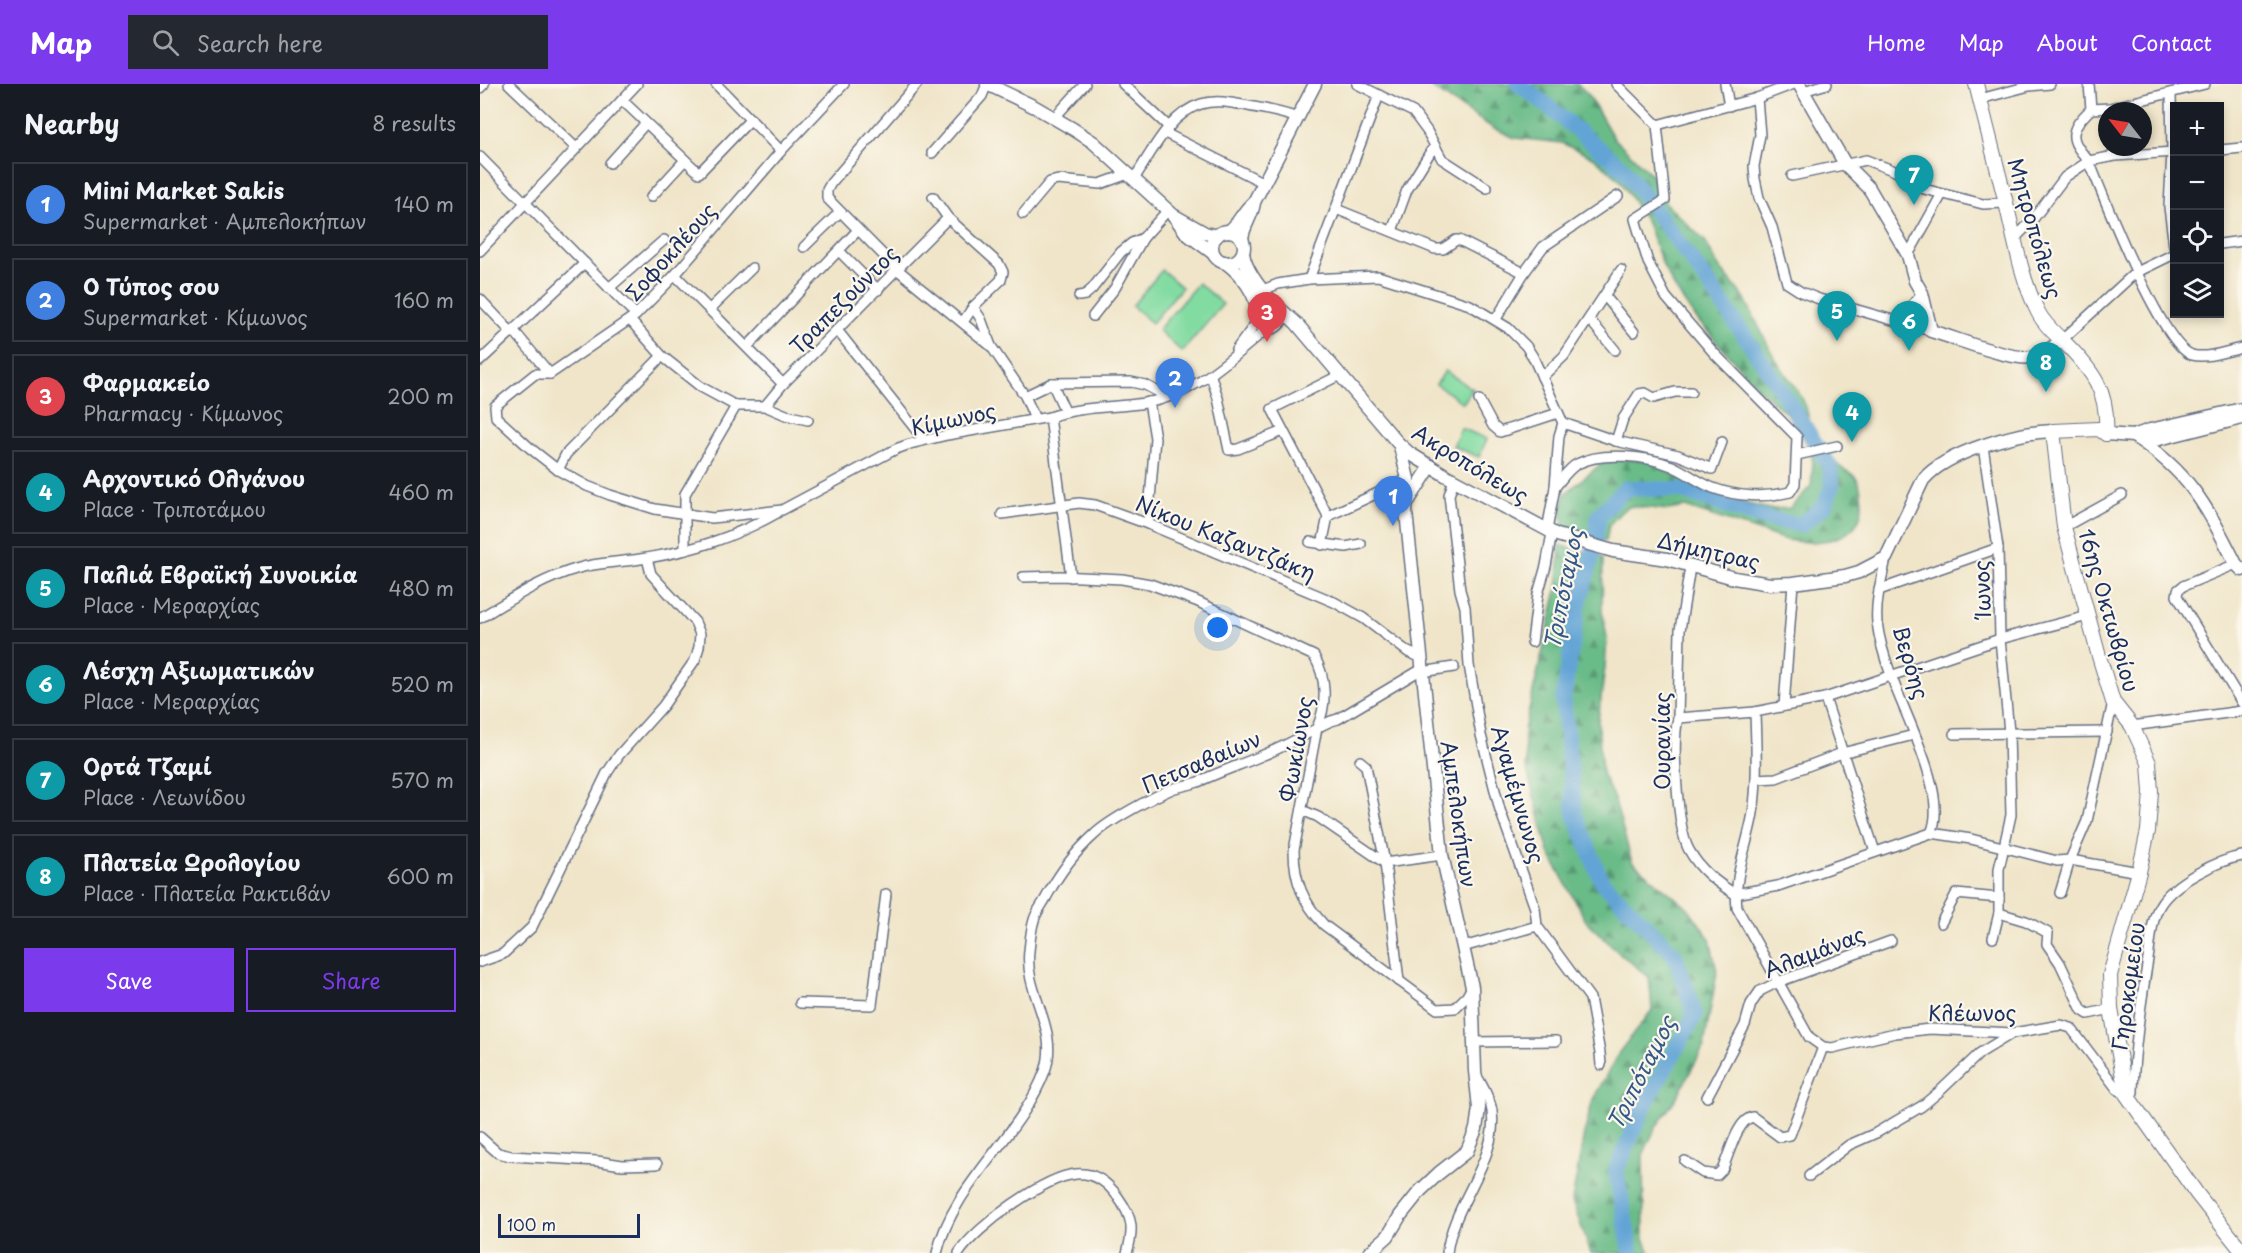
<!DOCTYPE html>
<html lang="en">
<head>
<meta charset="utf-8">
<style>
  body { margin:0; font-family:"Playpen Sans",sans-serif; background:#242831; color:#f1f3f6 }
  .controls { position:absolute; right:18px; top:18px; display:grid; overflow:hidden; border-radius:0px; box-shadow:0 3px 9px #0003 }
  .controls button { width:54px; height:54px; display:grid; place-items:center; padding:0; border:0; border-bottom:2px solid #363941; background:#171b24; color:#f1f3f6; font:30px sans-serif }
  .compass { position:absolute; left:1618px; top:18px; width:54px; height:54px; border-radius:50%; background:#171b24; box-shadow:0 3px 9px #0003; rotate:301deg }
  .scale { position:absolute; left:18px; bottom:15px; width:142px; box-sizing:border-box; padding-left:6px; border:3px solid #1b2f5e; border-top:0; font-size:16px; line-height:21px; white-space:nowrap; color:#1b2f5e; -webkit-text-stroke:4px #fbf7ec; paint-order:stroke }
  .you { position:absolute; left:738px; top:544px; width:21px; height:21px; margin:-15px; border:4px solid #fff; border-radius:50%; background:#1a73e8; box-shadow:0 0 0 9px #1a73e833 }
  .badge { display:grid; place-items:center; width:39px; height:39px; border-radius:50%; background:#7c3aed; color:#fff; font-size:20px; font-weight:700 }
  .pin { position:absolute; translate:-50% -50px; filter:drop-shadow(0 2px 3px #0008) }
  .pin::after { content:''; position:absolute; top:32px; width:21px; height:18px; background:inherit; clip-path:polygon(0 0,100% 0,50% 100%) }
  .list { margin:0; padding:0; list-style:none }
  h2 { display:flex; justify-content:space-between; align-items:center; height:78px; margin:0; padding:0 24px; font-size:26px }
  h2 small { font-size:20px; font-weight:400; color:#9ea1a6 }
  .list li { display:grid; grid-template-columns:39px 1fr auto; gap:18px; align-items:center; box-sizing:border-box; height:84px; margin:0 12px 12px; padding:0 12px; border:2px solid #363941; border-radius:0px }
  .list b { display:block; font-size:22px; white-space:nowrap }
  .list p { margin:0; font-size:20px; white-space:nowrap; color:#9ea1a6 }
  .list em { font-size:20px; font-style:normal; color:#9ea1a6 }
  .actions { display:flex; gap:12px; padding:18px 24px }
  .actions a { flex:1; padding:14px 0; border:2px solid #7c3aed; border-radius:0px; text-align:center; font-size:21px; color:#7c3aed }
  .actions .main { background:#7c3aed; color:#fff }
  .icon { flex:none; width:33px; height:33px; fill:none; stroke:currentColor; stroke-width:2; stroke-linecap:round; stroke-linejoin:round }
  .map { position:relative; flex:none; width:1762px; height:1169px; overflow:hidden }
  header { display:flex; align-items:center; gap:36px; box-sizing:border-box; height:84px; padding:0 30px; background:#7c3aed; color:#fff }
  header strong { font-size:28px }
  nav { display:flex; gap:33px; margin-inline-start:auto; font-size:21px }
  .search { width:420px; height:54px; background:#242831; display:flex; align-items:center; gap:15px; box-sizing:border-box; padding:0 21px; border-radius:0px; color:#9ea1a6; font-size:22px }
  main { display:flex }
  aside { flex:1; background:#171b24 }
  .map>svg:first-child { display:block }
  .forest { fill:url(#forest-firs); stroke:#427572; stroke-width:1.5 }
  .park { fill:#82dba1; stroke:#4e8580; stroke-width:1.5 }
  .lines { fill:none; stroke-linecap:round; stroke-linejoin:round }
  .river { stroke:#63a4d6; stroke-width:16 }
  .minor-casing { stroke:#666f83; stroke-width:12 }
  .tertiary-casing { stroke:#666f83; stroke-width:15 }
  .secondary-casing { stroke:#666f83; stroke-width:16 }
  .minor { stroke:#fff; stroke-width:9 }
  .tertiary { stroke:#fff; stroke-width:12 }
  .secondary { stroke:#fff; stroke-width:14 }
  .labels { text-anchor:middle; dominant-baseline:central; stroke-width:4.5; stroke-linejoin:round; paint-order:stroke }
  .street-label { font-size:21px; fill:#1b2f5e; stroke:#fbf7ec }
  .water-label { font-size:22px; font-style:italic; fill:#345888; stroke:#fbf7ec }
</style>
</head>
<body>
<header>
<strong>Map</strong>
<div class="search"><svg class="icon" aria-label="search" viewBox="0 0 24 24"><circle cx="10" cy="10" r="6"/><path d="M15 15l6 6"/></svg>Search here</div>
<nav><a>Home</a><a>Map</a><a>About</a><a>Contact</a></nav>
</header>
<main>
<aside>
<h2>Nearby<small>8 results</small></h2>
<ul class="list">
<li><span class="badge" style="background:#3f7fe0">1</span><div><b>Mini Market Sakis</b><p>Supermarket · Αμπελοκήπων</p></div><em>140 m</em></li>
<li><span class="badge" style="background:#3f7fe0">2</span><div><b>Ο Τύπος σου</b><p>Supermarket · Κίμωνος</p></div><em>160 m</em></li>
<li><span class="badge" style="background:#e0444e">3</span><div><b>Φαρμακείο</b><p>Pharmacy · Κίμωνος</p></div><em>200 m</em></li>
<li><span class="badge" style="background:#0f9aa8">4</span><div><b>Αρχοντικό Ολγάνου</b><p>Place · Τριποτάμου</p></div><em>460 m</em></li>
<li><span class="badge" style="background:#0f9aa8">5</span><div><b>Παλιά Εβραϊκή Συνοικία</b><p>Place · Μεραρχίας</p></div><em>480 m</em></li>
<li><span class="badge" style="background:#0f9aa8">6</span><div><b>Λέσχη Αξιωματικών</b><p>Place · Μεραρχίας</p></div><em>520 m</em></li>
<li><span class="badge" style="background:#0f9aa8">7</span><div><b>Ορτά Τζαμί</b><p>Place · Λεωνίδου</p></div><em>570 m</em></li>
<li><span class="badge" style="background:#0f9aa8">8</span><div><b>Πλατεία Ωρολογίου</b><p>Place · Πλατεία Ρακτιβάν</p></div><em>600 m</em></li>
</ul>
<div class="actions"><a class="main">Save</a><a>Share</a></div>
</aside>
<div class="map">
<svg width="1762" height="1169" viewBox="0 0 1762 1169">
  <defs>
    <pattern id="forest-firs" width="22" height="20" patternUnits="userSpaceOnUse" patternTransform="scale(1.5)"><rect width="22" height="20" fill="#69bb87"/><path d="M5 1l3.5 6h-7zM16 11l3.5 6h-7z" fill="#569872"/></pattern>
  </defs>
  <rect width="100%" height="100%" fill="#fbf7ec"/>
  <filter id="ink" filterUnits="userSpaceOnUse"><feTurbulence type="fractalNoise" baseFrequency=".0167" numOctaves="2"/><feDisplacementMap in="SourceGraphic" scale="12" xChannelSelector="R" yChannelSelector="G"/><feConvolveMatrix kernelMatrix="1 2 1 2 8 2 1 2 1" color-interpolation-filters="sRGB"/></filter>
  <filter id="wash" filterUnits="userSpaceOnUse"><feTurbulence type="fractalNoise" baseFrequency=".008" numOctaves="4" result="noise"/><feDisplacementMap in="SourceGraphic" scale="24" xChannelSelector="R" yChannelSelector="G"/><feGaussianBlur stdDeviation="1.35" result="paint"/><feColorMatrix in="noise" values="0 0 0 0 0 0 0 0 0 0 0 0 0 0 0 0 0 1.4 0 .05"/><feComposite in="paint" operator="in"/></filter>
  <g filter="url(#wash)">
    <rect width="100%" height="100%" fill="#f0e5c9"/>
    <!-- forest -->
    <g class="forest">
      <polygon points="946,0 1097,0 1108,10 1133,53 1172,91 1179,110 1186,120 1225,157 1237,180 1265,215 1294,273 1321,312 1326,323 1329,336 1345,363 1331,366 1321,348 1307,330 1280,306 1213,231 1196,206 1184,184 1167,139 1139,95 1114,74 1082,59 1035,54 1013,44"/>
      <path d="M 1347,365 C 1350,370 1353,377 1358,381 C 1363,386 1373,389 1377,395 C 1381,401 1381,411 1382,418 C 1383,459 1337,461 1306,456 L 1205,423 L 1188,426 L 1151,422 L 1142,427 L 1129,441 L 1126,457 L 1083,446 L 1081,423 L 1086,409 L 1121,380 L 1140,375 L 1168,377 L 1197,393 L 1222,400 L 1234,409 L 1248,415 L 1289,425 L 1310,424 L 1331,402 L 1333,378 L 1331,369 Z"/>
      <polygon points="1080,461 1123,474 1122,527 1127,554 1125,584 1118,637 1122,689 1135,717 1152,778 1209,825 1230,855 1237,888 1224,962 1198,1011 1175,1045 1163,1071 1164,1154 1170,1169 1111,1169 1092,1117 1104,1050 1113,1015 1140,967 1172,926 1169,893 1139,869 1106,837 1069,769 1046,682 1044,646 1077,506"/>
    </g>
    <!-- park -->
    <g class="park">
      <polygon points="682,186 702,203 672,239 652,222"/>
      <polygon points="718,199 743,220 702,268 678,246"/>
      <polygon points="965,287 993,305 983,319 956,300"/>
      <polygon points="981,344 1007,355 999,373 973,362"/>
    </g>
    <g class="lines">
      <!-- river -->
      <polyline class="river" points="1038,0 1059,15 1144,85 1227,197 1295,297 1350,382 1352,402 1344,422 1321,441 1283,434 1199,406 1146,404 1119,431 1112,472 1098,523 1083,615 1095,731 1122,798 1195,871 1215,931 1165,1020 1136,1087 1151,1169"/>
    </g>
  </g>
  <g filter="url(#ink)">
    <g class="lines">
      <defs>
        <g id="minor">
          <polyline points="29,0 96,64"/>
          <polyline points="236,0 301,67"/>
          <path d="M 364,0 L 301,67 L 195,191 L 156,231 L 70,290 L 55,290 L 15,322 L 16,333 L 50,364 L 78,386 L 107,402 L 130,411 L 175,425 L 232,434 L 302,426 L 416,365 L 430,360 L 467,351 L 570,333 C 600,322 634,324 665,319 C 712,312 748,277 783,248 L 792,244"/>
          <polyline points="437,0 351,99 347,106 347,114 418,186 511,262 545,312 555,335"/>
          <polyline points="643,0 689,43"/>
          <polyline points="877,0 933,28 947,47 962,75 1007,104"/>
          <polyline points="1136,0 1177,41"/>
          <polyline points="1245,0 1249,22"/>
          <polyline points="0,4 4,0"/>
          <polyline points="1323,7 1347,0"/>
          <polyline points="1691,9 1692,68 1689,123 1694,163"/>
          <polyline points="1277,14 1280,51 1274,82 1275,95 1279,114 1292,143 1307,199 1321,208 1339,215 1451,247"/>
          <polyline points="1500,15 1549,2 1570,0"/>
          <polyline points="142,16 219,89 271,35"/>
          <polyline points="1611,25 1630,24 1725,0"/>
          <polyline points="575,33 605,0"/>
          <polyline points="1177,41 1277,14 1314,0"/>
          <polyline points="685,49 784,99"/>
          <polyline points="1740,66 1762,64"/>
          <path d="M 1694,68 L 1635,72 L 1609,77 C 1623,111 1681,261 1712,271 C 1727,275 1747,267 1762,264"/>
          <polyline points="452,69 502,12 507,0"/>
          <polyline points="0,73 156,231"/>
          <polyline points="130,79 166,39"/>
          <polyline points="1312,92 1386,76 1415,87 1444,105 1503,120 1525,119"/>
          <path d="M 654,95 C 671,69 690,29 721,20 C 736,15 753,19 768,22 C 785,25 801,28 818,34"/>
          <polyline points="171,113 205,76"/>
          <polyline points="453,113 468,134 519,180 523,188 521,196 493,223 483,238"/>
          <polyline points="856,125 955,165 963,165 976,156 979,156 1044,189"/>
          <polyline points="543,130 570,98 578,96 620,100 648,90"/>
          <polyline points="912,147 927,106 951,67 956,64"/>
          <path d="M 1534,155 L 1551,138 L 1585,93 L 1609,77 C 1588,55 1589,46 1611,25 L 1609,0"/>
          <polyline points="1740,160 1762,157"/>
          <polyline points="324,163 360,128"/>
          <polyline points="0,167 157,0"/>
          <polyline points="359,167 398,206"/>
          <polyline points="1428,171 1462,110"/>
          <polyline points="195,191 303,300"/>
          <polyline points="829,195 899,11"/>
          <polyline points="129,204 184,156"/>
          <polyline points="783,206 798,200 829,195 898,192 990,221 1028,244 1046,262 1053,273 1083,339 1079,352 1075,403 1067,446"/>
          <polyline points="599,212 605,211 612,205 641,168 652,159 663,154 688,126"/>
          <polyline points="1125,212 1154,248"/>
          <polyline points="0,215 32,249"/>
          <polyline points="493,223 501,235 511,262"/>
          <polyline points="230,225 272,184"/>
          <polyline points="613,232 635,204 663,154"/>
          <polyline points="1016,235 1044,189 1063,163 1138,112"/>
          <polyline points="1109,235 1135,266"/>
          <polyline points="150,236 182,272 221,303 256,322 285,322 306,331 328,336"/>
          <polyline points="1419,237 1442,209"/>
          <polyline points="357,246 444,356"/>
          <polyline points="34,247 70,290"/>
          <polyline points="1582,256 1655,189 1694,170"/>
          <polyline points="267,263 378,146"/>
          <polyline points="756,266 776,239 777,234"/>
          <polyline points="0,277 105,179"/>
          <polyline points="731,292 738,314 749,366 758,365 803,347"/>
          <polyline points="1062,293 1084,272 1141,186"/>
          <polyline points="572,299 585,327"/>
          <polyline points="545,312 572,299 651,298 665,301 686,312"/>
          <polyline points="999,316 1013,342 1020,348 1078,329"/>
          <polyline points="285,322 303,300 468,134"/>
          <polyline points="570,333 591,493"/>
          <polyline points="1083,339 1136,357 1198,371 1232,385 1242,358"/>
          <polyline points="1136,357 1143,335 1159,310 1165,309 1174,314 1195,308 1211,308"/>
          <polyline points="1503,362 1518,464 1520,555 1529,648 1531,731 1519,785 1519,829 1513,854"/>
          <polyline points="1317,371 1357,362"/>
          <polyline points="78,386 86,370 182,272"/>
          <polyline points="974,396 969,411 980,506 985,523 989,581 1001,651 1020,726 1055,824 1057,842 1110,914 1120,969 1121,981"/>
          <path d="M 1075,403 C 1082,395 1088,385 1097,380 C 1121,367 1168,372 1192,382 C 1206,388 1218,398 1233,404 C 1257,413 1285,414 1310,408 L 1315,400 L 1317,353 L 1234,269 L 1186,213 L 1168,178 L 1155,135 L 1185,116 L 1177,41"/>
          <polyline points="522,430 599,419 615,421 668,440 854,518 883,534 928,568 940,573"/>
          <polyline points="848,432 928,395"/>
          <polyline points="668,440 675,354 669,318"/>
          <polyline points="1584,443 1642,411"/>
          <polyline points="830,458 866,463 881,460"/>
          <polyline points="842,461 848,432 792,325 860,291"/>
          <polyline points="205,466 205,410 256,322"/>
          <path d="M 1406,474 C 1402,494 1395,517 1397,538 C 1399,555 1405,575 1411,591 C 1424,630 1469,711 1451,749"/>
          <polyline points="1756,480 1703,502 1698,506 1697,512 1762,619"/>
          <path d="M 1210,483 L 1200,546 L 1198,634 C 1192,658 1197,745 1209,766 C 1220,786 1236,798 1255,810"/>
          <path d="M 543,493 L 580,492 L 642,495 L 670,500 L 716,517 L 834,572 C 847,594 847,621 837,644 L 814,766 C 814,797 823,818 844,841 L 957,925 L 975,924 L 987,912 L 992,903"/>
          <polyline points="1399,506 1518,464"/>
          <path d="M 0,534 C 31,515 63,494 99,484 C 121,478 145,478 167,474 C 216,466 254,453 297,429"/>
          <polyline points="1052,558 1058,510 1066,482 1072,449"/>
          <polyline points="942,588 974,583"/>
          <polyline points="1345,614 1395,768"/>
          <polyline points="1304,622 1313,499"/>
          <path d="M 1275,628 C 1276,662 1278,696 1273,729 C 1268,760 1253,793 1257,824 L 1329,953 L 1343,963 L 1352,964 L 1415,949 L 1450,945 L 1533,949 L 1581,941 L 1591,944 L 1637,1005 L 1646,1010 L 1653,1008 C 1654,963 1661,920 1668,875 C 1671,857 1671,836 1680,821 C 1693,799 1738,776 1762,772"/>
          <polyline points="1198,634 1275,628 1345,614 1520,555 1608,532"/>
          <polyline points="1652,642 1762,627"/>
          <polyline points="1474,650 1627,648"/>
          <polyline points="880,677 886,682 905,779 919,897"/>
          <polyline points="1276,695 1296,694 1362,669 1434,651"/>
          <polyline points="822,726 838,733 905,779 962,771"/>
          <polyline points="1580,809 1590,776 1607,737 1633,618"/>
          <polyline points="1255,810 1298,802 1451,749 1491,755 1577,777 1590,776 1659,788"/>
          <polyline points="1519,829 1546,837 1568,849 1567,860 1580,879 1602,926 1608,930 1631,925"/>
          <polyline points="1461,839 1476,810 1519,814"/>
          <polyline points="983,863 1057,842"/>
          <polyline points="0,878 23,870 52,843 127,689 139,671 183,622 215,576 219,563 220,550 215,538 171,490 167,474"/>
          <polyline points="320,919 392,921 406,810"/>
          <polyline points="994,958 1076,957"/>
          <polyline points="1227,1013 1265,941 1271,920 1280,907 1298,898 1411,857"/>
          <polyline points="0,1053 18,1069 31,1072 117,1077 142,1081 177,1080"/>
          <path d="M 1205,1077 L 1223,1089 L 1237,1091 L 1242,1086 C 1249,1072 1257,1035 1273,1033 L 1300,1053 L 1310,1051 L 1343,963"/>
          <polyline points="1329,1092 1369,1061 1396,1049 1442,1022 1460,1007 1500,969 1531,950"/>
          <path d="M 457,1169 C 474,1098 540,1054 565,987 C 580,945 544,909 549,867 C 550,857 551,845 554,836 C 556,828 563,820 567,812 C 579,790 595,768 614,751 C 628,737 673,713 692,705 C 700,702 710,701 718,698 C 739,688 760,681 781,672 C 799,665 817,655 834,646 C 845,640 845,638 858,635 L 942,585"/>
          <path d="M 479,1169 C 497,1142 564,1093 596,1090 C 615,1088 628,1099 638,1113 C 653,1134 654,1145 647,1169"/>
          <path d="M 967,1169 C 972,1120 1019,1076 1012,1027 C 1010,1014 1003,1003 997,992"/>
        </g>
        <g id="tertiary">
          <polyline points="507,0 555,23 593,45 613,58 693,131 725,149 737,152"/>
          <path d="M 1319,0 L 1365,80 L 1389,104 L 1428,171 L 1435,197 L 1442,209 L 1451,247 C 1476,254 1531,277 1553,273 C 1564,271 1573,263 1582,256"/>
          <polyline points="694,132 707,150 733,169"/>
          <path d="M 749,147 C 759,140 763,126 774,118"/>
          <circle cx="748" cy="163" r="16"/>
          <path d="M 762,156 C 762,143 773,132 774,118 L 835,0"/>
          <path d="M 763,169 C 765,186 783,208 795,221"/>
          <path d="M 745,178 C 761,190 778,210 777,230"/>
          <circle cx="789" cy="232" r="12"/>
          <path d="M 798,223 L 816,239 L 917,358 L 929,369 L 965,391 L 1077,451 L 1133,467 L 1187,475 L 1254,494 L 1290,500 L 1313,499 L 1365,492 L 1379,488 L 1406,474 L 1443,396 C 1466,368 1537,348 1573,347"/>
          <polyline points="1626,350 1653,352 1670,346 1762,325"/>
          <path d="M 1653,352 C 1709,387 1727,423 1756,480 L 1762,486"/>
          <polyline points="1662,353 1671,357 1762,334"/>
          <polyline points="929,416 951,382"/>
          <polyline points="889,1169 908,1152 920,1132 940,1107 959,1089 987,1067 996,1045 999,1024 995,987 992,903 962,771 926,428 928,395 920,362"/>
        </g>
        <g id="secondary">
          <path d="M 1496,0 C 1506,40 1516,80 1526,119 C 1535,156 1541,194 1558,228 C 1564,240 1575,250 1585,259 C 1613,287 1629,308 1626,350"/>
          <polyline points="1626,350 1619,345 1573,347 1584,443 1618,569 1633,618 1652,642 1669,679 1671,708 1668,747 1659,788 1630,891 1631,925 1646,1010 1717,1110 1762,1167"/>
        </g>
      </defs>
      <!-- minor casing -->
      <use href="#minor" class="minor-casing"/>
      <!-- tertiary casing -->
      <use href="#tertiary" class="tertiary-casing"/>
      <!-- secondary casing -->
      <use href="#secondary" class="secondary-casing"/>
      <!-- minor -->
      <use href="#minor" class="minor"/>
      <!-- tertiary -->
      <use href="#tertiary" class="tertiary"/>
      <!-- secondary -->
      <use href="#secondary" class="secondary"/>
    </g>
  </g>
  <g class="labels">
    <!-- street labels -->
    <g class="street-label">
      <text transform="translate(1556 144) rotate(74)">Μητροπόλεως</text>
      <text transform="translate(190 167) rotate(-48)">Σοφοκλέους</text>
      <text transform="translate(363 215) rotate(-45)">Τραπεζούντος</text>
      <text transform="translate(473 334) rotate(-12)">Κίμωνος</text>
      <text transform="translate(991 379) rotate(31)">Ακροπόλεως</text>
      <text transform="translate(746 453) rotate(22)">Νίκου Καζαντζάκη</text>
      <text transform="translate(1229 466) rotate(13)">Δήμητρας</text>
      <text transform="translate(1501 505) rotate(-92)">Ίωνος</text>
      <text transform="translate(1630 526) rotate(74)">16ης Οκτωβρίου</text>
      <text transform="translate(1432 578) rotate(73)">Βερόης</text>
      <text transform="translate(1181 657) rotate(-90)">Ουρανίας</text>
      <text transform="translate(815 665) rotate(-80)">Φωκίωνος</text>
      <text transform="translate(721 677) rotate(-23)">Πετσαβαίων</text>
      <text transform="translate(1039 710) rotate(74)">Αγαμέμνωνος</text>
      <text transform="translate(980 730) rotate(82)">Αμπελοκήπων</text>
      <text transform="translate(1334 867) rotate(-21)">Αλαμάνας</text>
      <text transform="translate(1647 902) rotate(-82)">Γηροκομείου</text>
      <text x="1492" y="928">Κλέωνος</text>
    </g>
    <!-- water labels -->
    <g class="water-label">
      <text transform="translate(1082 504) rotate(-79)">Τριπόταμος</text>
      <text transform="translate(1160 988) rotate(-63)">Τριπόταμος</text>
    </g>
  </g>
</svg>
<div class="controls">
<button>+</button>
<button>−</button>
<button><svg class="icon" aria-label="locate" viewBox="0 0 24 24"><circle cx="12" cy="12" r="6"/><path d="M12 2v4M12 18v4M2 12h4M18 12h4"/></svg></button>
<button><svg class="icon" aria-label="layers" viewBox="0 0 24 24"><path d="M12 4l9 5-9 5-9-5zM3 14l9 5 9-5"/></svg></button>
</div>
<svg class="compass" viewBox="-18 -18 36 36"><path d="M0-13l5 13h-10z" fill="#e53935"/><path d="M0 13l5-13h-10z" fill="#9ea1a6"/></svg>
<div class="scale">100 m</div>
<div class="you"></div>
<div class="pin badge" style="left:913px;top:442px;background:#3f7fe0">1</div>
<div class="pin badge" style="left:695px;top:324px;background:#3f7fe0">2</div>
<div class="pin badge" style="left:787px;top:258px;background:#e0444e">3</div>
<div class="pin badge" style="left:1372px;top:358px;background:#0f9aa8">4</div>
<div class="pin badge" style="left:1357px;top:257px;background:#0f9aa8">5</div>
<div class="pin badge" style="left:1429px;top:267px;background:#0f9aa8">6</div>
<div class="pin badge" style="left:1434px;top:121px;background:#0f9aa8">7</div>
<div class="pin badge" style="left:1566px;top:308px;background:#0f9aa8">8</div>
</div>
</main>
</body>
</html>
